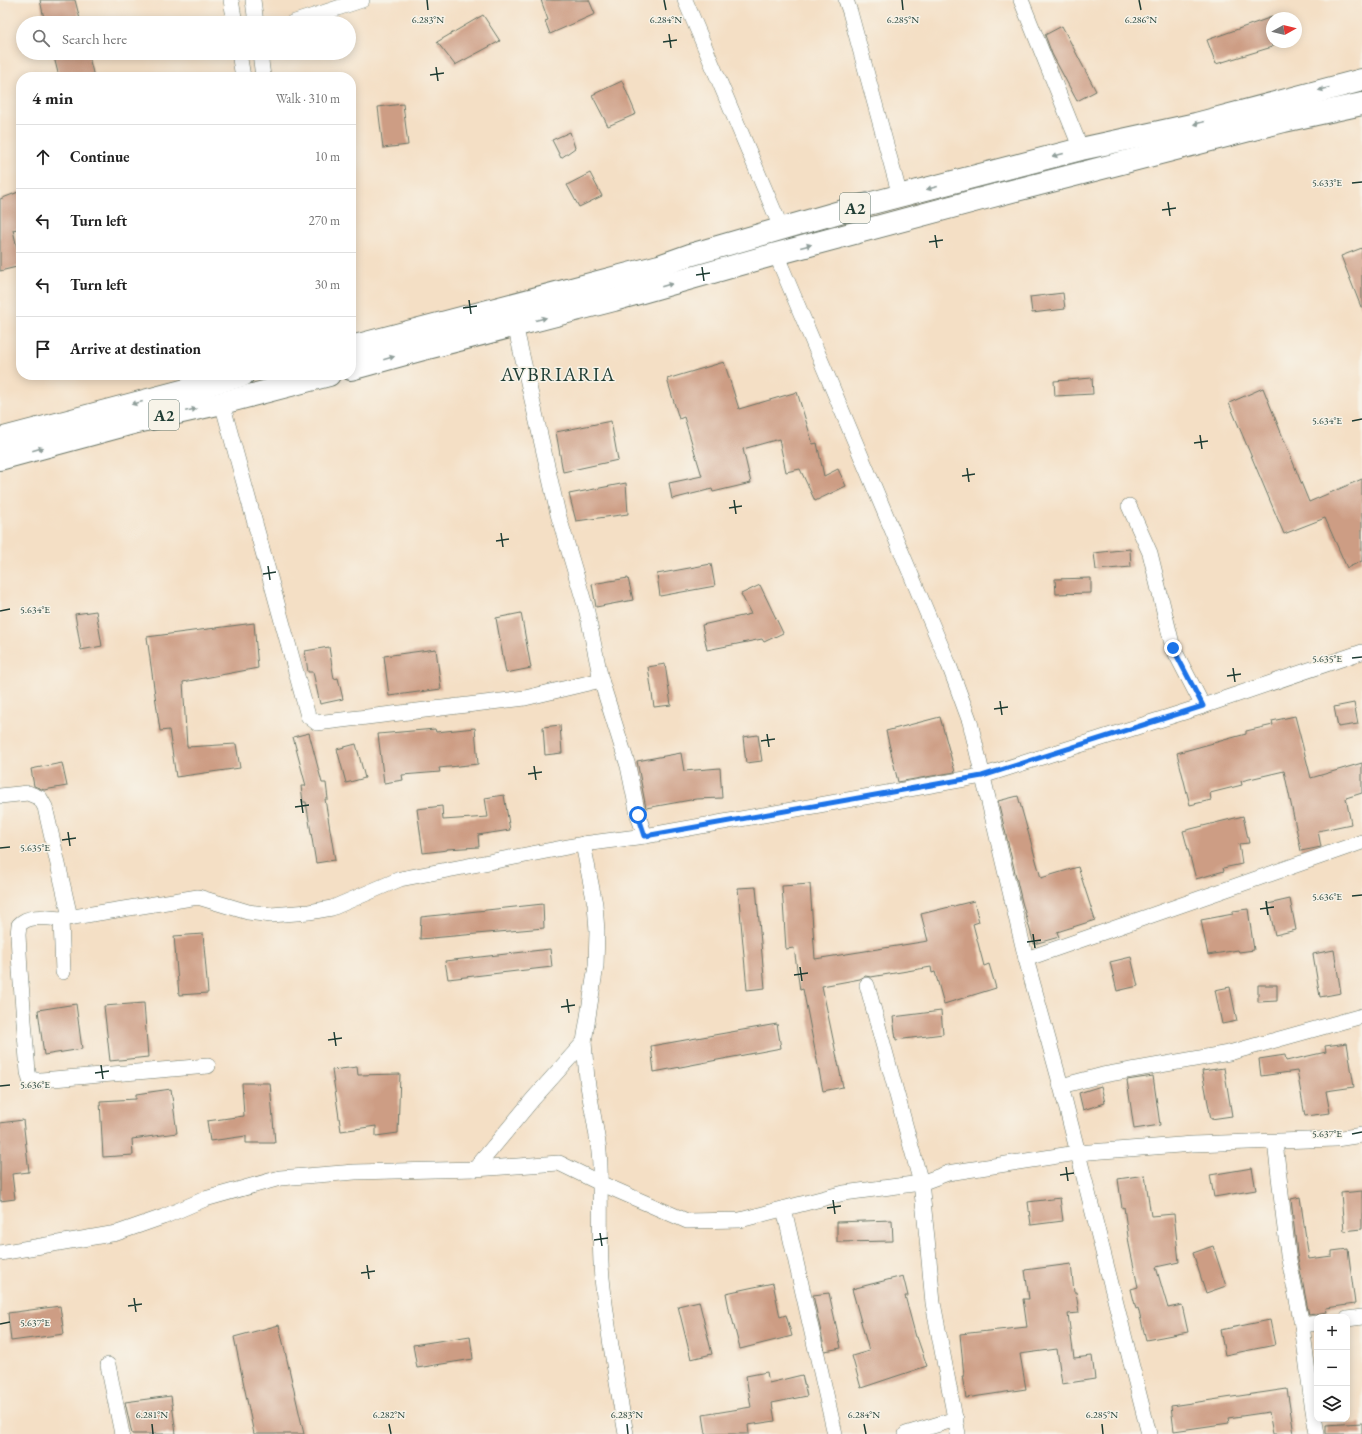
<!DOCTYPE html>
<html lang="en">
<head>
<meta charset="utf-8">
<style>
  body { margin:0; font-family:"EB Garamond",serif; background:#f6f6f6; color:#222 }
  .controls { position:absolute; right:12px; bottom:12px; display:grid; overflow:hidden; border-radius:8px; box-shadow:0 2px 10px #0003 }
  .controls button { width:36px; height:36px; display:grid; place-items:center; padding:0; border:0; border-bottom:1px solid #e0e0e0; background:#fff; color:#222; font:20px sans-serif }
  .compass { position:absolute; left:1266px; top:12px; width:36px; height:36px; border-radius:50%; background:#fff; box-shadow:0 2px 10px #0003; rotate:82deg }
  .stop { position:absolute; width:12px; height:12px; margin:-9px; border:3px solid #1a73e8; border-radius:50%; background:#fff }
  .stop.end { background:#1a73e8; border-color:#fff; box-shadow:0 1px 4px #0008 }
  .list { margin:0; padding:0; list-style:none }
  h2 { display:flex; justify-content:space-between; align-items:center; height:52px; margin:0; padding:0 16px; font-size:17px }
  h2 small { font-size:13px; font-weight:400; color:#767676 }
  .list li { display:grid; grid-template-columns:26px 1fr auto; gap:12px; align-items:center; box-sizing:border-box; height:64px; padding:0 16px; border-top:1px solid #e0e0e0 }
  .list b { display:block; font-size:15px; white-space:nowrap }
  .list em { font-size:13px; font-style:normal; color:#767676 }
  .icon { flex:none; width:22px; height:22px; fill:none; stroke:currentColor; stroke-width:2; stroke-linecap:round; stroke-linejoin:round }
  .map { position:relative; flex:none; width:1362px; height:1434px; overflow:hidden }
  .search { position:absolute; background:#fff; box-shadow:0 2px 10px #0003; left:16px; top:16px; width:340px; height:44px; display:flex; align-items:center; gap:10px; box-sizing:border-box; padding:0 14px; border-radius:22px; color:#767676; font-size:15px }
  .panel { position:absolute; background:#fff; box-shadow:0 2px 10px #0003; left:16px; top:72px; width:340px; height:308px; border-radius:16px }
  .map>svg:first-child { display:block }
  .building { fill:#cd9d84 }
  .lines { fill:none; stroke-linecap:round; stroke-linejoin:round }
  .minor-casing { stroke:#6a7667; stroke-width:16 }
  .highway-casing { stroke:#6a7667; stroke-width:24 }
  .minor { stroke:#fff; stroke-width:15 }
  .highway { stroke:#fff; stroke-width:22 }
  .oneway { fill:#8f9e9a }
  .route { stroke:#1a73e8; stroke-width:5 }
  .ticks { fill:none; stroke:#1f3d34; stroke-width:1.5 }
  .labels { text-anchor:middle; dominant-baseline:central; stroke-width:3; stroke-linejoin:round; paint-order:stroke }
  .shield { fill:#f7f3e8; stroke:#60746a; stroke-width:1 }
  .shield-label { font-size:17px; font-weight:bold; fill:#1f3d34 }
  .quarter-label { font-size:20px; letter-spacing:1px; fill:#1f3d34; stroke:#f7f3e8 }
  .ticks-label { font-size:10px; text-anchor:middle; fill:#1f3d34; stroke:#f7f3e8; stroke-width:3; stroke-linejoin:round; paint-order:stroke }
</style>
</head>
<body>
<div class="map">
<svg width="1362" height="1434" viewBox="0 0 1362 1434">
  <rect width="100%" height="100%" fill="#f7f3e8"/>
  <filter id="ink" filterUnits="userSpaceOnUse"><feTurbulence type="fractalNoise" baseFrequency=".025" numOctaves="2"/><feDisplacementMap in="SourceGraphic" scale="8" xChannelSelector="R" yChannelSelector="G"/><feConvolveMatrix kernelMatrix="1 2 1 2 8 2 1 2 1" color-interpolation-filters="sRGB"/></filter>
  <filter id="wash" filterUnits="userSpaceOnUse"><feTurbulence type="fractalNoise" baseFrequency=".012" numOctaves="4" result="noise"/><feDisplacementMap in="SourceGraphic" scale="16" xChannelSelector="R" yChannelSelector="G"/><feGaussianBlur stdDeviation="0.9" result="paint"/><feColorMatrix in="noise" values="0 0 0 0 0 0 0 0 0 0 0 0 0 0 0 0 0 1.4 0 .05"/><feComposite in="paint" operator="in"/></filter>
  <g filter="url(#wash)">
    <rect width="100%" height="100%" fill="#f4dfc5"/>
    <g id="blocks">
      <!-- building -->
      <g class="building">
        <polygon points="40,0 75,0 81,23 45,23"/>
        <polygon points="541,0 589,0 595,14 550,34 545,21 548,20"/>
        <polygon points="483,15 500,41 455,65 437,42"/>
        <polygon points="1272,17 1272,47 1216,64 1207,40"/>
        <polygon points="1062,26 1096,91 1077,101 1052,54 1045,35"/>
        <polygon points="53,53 88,53 94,77 59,77"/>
        <polygon points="622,81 636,114 608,126 592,95"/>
        <polygon points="403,104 408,145 383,148 378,107"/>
        <polygon points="570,132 575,148 561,158 552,140"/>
        <polygon points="590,173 602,196 579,207 567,185"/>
        <polygon points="21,191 21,228 13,230 21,266 0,271 0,199"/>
        <polygon points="1362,248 1362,307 1361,307 1341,256"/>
        <polygon points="1063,293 1065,309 1032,313 1030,297"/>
        <polygon points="724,362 739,409 797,392 813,444 817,443 824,476 838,469 846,486 815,501 800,469 786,472 779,439 743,449 751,483 713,492 712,489 672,499 669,483 702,476 684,417 679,419 667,379"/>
        <polygon points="1092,378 1093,394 1055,396 1054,381"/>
        <polygon points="1263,388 1309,502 1362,479 1362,561 1347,568 1325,518 1284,534 1229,403"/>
        <polygon points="611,421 618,460 563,472 556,432"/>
        <polygon points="626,483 628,514 576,521 569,494"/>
        <polygon points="1130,549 1131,567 1096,570 1094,553"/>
        <polygon points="711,564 715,586 660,596 657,574"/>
        <polygon points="628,578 633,600 596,607 592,584"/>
        <polygon points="1091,578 1091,593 1056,594 1055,579"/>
        <polygon points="760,585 783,633 764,642 762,639 707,650 702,625 751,614 741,594"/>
        <polygon points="96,611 102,646 81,650 75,614"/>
        <polygon points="521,613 531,668 506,673 496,618"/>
        <polygon points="254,623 258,668 183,682 187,747 236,744 240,768 176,777 169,730 160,731 147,637"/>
        <polygon points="329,647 334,679 338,678 343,699 320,704 313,672 308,672 305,651"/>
        <polygon points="436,649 441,689 389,696 384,656"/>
        <polygon points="665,664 671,705 654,707 648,667"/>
        <polygon points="1354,703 1358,724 1338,727 1334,707"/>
        <polygon points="1295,716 1311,778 1362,763 1362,793 1346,798 1351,824 1318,831 1321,847 1301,851 1284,771 1241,781 1242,785 1210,793 1211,800 1190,805 1177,753 1246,734 1246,731 1273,725 1272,721"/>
        <polygon points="940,717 955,772 898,782 886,731"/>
        <polygon points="560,725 562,753 545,755 543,727"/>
        <polygon points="475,728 478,764 439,768 440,772 402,775 403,780 384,783 378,734 435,729 436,732"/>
        <polygon points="309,733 322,783 326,783 328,799 325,799 335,860 316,863 306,802 303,802 301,786 306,786 293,737"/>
        <polygon points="758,735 762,761 746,763 743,737"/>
        <polygon points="356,744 365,778 346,783 337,749"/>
        <polygon points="681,753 684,771 720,768 722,798 696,799 646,808 637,761"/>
        <polygon points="62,763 67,786 44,790 34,786 31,769"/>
        <polygon points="504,795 510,830 478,835 479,847 447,849 447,850 423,853 417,809 442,806 443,820 488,817 485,798"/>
        <polygon points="1018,796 1041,878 1078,867 1095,920 1057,932 1059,937 1034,944 1022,902 998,801"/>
        <polygon points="1243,816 1249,843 1239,844 1242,864 1223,868 1224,871 1196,879 1183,831"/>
        <polygon points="810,884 815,959 928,941 921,914 974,901 979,922 973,924 984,966 989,964 996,988 944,1004 935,972 932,973 931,967 871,977 865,976 860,979 822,986 843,1087 823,1091 803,989 800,990 794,948 786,949 782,886"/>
        <polygon points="756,887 765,988 747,990 738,888"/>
        <polygon points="1290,899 1296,930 1275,935 1268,904"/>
        <polygon points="543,904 544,928 420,939 421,917"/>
        <polygon points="1248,909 1254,950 1239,952 1238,950 1208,955 1201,920 1233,914 1233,911"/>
        <polygon points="203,934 208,993 179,995 174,936"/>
        <polygon points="550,949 552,967 448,979 445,961"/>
        <polygon points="1334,950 1341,993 1320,997 1313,954"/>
        <polygon points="1131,957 1138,986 1117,991 1110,962"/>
        <polygon points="1258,985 1277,985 1277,1001 1258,1002"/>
        <polygon points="1230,987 1237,1021 1222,1024 1215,990"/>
        <polygon points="144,1003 148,1057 110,1061 104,1006"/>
        <polygon points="76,1004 82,1049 44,1055 38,1010"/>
        <polygon points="941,1011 943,1034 896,1040 893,1017"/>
        <polygon points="777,1024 781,1048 654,1072 651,1046"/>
        <polygon points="1347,1043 1354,1087 1326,1091 1330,1113 1305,1116 1297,1071 1261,1076 1259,1059 1285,1055 1286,1061 1326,1052 1325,1046"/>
        <polygon points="357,1067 358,1075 400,1074 398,1133 376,1136 376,1126 341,1131 332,1070"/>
        <polygon points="1224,1068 1232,1116 1211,1119 1202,1071"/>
        <polygon points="1153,1076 1160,1125 1134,1129 1127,1080"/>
        <polygon points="242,1083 270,1083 275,1143 246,1143 246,1136 210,1141 207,1121 244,1116"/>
        <polygon points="1101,1086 1105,1103 1083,1110 1079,1093"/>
        <polygon points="171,1089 177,1133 132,1139 133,1155 103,1157 100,1101 136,1099 136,1094"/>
        <polygon points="23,1120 29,1172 12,1174 15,1199 0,1201 0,1123"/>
        <polygon points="1252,1168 1256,1190 1214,1197 1210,1175"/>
        <polygon points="1145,1175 1151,1216 1174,1214 1179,1262 1156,1267 1168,1308 1182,1305 1188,1332 1146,1340 1138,1308 1136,1309 1131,1289 1138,1287 1129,1244 1124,1207 1122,1208 1118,1179"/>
        <polygon points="1362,1191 1362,1229 1344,1231 1341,1193"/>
        <polygon points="1300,1197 1309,1259 1332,1256 1332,1251 1348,1249 1355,1304 1326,1308 1327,1312 1309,1315 1297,1254 1291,1199"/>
        <polygon points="1060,1198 1063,1221 1031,1225 1028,1202"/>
        <polygon points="892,1220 893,1241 837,1242 837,1222"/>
        <polygon points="1213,1246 1226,1286 1206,1293 1193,1253"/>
        <polygon points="1071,1264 1074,1292 1076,1292 1079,1313 1068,1314 1074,1358 1092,1356 1095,1379 1062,1384 1057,1349 1020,1354 1026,1389 966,1398 962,1376 964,1376 960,1334 1027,1327 1023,1299 1029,1299 1025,1270"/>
        <polygon points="903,1276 908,1296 905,1296 916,1337 917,1337 927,1366 861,1388 852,1356 869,1351 852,1289"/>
        <polygon points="773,1283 780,1317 786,1315 792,1336 740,1349 731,1314 730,1314 726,1293"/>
        <polygon points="829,1293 841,1348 825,1351 813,1295"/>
        <polygon points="699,1301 712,1354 691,1359 678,1306"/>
        <polygon points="60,1306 64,1334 11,1341 8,1313"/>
        <polygon points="1270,1320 1275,1345 1225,1355 1220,1330"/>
        <polygon points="279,1325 304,1434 254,1434 234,1337"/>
        <polygon points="470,1336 473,1359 417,1368 413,1345"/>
        <polygon points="767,1372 769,1383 802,1375 807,1396 772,1403 775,1421 748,1425 749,1434 706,1434 703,1415 751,1407 746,1376"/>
        <polygon points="1287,1389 1294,1434 1273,1434 1269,1412 1228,1418 1229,1423 1174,1431 1171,1406"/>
        <polygon points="171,1396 176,1434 132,1434 125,1402"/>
        <polygon points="1362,1423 1362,1434 1326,1434 1326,1425"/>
      </g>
    </g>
  </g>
  <g filter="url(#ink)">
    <use href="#blocks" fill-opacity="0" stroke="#6a7667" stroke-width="1"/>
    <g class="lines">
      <defs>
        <g id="minor">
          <polyline points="231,0 235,23"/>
          <polyline points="253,0 256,23"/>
          <polyline points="685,0 782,230"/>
          <polyline points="846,0 850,12 900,196"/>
          <polyline points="1021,0 1081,149"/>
          <polyline points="292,23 362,0"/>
          <polyline points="239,53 243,77"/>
          <polyline points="260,53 263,77"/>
          <polyline points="776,254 949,665 970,722 1026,959 1061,1086 1149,1434"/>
          <polyline points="515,325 558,514 587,612 601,680 628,766 638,815 645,836"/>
          <polyline points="222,403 308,716 317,723 525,698 601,680"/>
          <polyline points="1129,506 1150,553 1173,648 1203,706"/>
          <polyline points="0,796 28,793 40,798 45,807 70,917"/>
          <polyline points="61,919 63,972"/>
          <polyline points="1026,959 1362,842"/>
          <path d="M 584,1042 C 585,1055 586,1067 587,1079 C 592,1114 602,1148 600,1183 L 687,1221 L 740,1220 L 844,1193 L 921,1183 L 867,985"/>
          <path d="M 208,1066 L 41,1080 L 30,1080 L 28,1072 L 20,970 L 18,935 L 19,925 C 29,914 48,918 61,919 L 198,897 L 248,912 L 271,915 L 309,912 L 332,908 L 400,879 L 583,844 L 645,836 L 982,776 L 1203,706 L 1362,652"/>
          <polyline points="1061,1086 1103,1075 1229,1053 1362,1016"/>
          <polyline points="1275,1142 1288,1255 1302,1325 1312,1404 1317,1434"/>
          <polyline points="475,1169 533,1099 584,1042 596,966 597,931 595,904 583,844"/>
          <polyline points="784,1209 835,1434"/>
          <path d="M 0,1253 L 117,1233 L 163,1217 L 205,1199 L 280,1178 L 355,1172 L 475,1169 L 559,1163 L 600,1183 C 601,1215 599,1246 602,1278 C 607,1330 617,1382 626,1434"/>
          <polyline points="1347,1319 1362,1317"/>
          <polyline points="1302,1325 1317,1323"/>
          <polyline points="108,1365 122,1434"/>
          <polyline points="906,1434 956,1419"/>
          <polyline points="958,1434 933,1303 927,1238 921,1183 948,1173 1077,1153 1193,1144 1336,1139 1362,1135"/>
        </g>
        <g id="highway">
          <polyline points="351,347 659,266 690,255 864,205 1081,149 1196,124 1362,80"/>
          <polyline points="351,369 420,350 614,300 776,254 985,198 1284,121 1362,104"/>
          <polyline points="0,439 243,375"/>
          <polyline points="0,459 137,422 222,403 329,375"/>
        </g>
      </defs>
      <!-- minor casing -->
      <use href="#minor" class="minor-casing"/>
      <!-- highway casing -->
      <use href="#highway" class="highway-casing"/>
      <!-- minor -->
      <use href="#minor" class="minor"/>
      <!-- highway -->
      <use href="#highway" class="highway"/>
    </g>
    <!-- one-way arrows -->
    <defs><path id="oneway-solid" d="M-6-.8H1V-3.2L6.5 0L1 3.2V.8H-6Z"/></defs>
    <g class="oneway">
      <use href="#oneway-solid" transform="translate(1324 89) rotate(165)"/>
      <use href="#oneway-solid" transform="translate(1199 123) rotate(166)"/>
      <use href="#oneway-solid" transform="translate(1058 155) rotate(165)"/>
      <use href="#oneway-solid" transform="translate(932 188) rotate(165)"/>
      <use href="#oneway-solid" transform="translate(806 246) rotate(-15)"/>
      <use href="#oneway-solid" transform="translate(667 285) rotate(-16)"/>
      <use href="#oneway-solid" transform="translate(541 319) rotate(-14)"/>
      <use href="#oneway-solid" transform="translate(389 358) rotate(-16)"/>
      <use href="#oneway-solid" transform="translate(137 403) rotate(165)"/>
      <use href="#oneway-solid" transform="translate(191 410) rotate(-12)"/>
      <use href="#oneway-solid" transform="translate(38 449) rotate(-16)"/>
    </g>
  </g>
  <g class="lines" filter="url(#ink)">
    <!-- route -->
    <polyline class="route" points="638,815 645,836 982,776 1203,706 1173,648"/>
  </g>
  <!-- ticks -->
  <path class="ticks" d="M 427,0 L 428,10M 664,0 L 666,10M 902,0 L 903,10M 1139,0 L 1141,10M 669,34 L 671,48M 663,42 L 677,40M 436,67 L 438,81M 430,75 L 444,73M 1352,183 L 1362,182M 1168,202 L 1170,216M 1162,210 L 1176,208M 935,235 L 937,248M 929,242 L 943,240M 702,267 L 704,281M 696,275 L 710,273M 469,300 L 471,314M 463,308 L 477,306M 1352,421 L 1362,419M 1200,435 L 1202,449M 1194,443 L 1208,441M 967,468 L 969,482M 962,476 L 975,474M 734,500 L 736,514M 729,508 L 742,506M 501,533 L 503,547M 496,541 L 509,539M 268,566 L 270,580M 263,574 L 276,572M 0,611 L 10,609M 1352,658 L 1362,657M 1233,668 L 1235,682M 1227,676 L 1241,674M 1000,701 L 1002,715M 994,709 L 1008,707M 767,734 L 769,747M 761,741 L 775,739M 534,766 L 536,780M 528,774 L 542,772M 301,799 L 303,813M 295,807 L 309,805M 68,832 L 70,846M 62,840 L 76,838M 0,848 L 10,847M 1352,896 L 1362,895M 1266,901 L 1268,915M 1260,909 L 1274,907M 1033,934 L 1035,948M 1027,942 L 1041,940M 800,967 L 802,981M 794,975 L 808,973M 567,999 L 569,1013M 561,1007 L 575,1005M 334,1032 L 336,1046M 328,1040 L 342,1038M 101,1065 L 103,1079M 95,1073 L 109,1071M 0,1086 L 10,1085M 1352,1134 L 1362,1132M 1066,1167 L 1068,1181M 1060,1175 L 1074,1173M 833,1200 L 835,1214M 827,1208 L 841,1206M 600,1233 L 602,1246M 594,1240 L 608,1238M 367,1265 L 369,1279M 361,1273 L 375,1271M 134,1298 L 136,1312M 128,1306 L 142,1304M 0,1324 L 10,1322M 152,1424 L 153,1434M 389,1424 L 391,1434M 627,1424 L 628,1434M 864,1424 L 866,1434M 1102,1424 L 1103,1434"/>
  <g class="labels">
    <!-- shield labels -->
    <g class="shield">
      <rect x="840" y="193" width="30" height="30" rx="3"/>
      <rect x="149" y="400" width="30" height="30" rx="3"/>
    </g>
    <g class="shield-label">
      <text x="855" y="208">A2</text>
      <text x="164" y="415">A2</text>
    </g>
    <!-- quarter labels -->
    <g class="quarter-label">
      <text x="558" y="374">AVBRIARIA</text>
    </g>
  </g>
  <g class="ticks-label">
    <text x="428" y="23">6.283°N</text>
    <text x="666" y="23">6.284°N</text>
    <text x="903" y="23">6.285°N</text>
    <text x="1141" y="23">6.286°N</text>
    <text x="1327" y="186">5.633°E</text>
    <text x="1327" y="424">5.634°E</text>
    <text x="35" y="613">5.634°E</text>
    <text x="1327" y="662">5.635°E</text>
    <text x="35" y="851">5.635°E</text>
    <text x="1327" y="900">5.636°E</text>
    <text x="35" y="1088">5.636°E</text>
    <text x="1327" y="1137">5.637°E</text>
    <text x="35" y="1326">5.637°E</text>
    <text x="152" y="1418">6.281°N</text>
    <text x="389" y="1418">6.282°N</text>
    <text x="627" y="1418">6.283°N</text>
    <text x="864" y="1418">6.284°N</text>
    <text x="1102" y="1418">6.285°N</text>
  </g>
</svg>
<div class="controls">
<button>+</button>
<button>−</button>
<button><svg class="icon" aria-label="layers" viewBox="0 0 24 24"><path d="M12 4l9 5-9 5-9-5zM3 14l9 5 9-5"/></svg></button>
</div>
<svg class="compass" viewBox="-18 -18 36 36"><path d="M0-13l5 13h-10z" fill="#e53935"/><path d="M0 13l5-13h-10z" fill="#767676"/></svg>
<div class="stop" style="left:638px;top:815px"></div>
<div class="stop end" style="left:1173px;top:648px"></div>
<div class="search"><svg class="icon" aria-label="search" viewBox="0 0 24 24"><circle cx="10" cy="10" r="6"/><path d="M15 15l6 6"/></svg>Search here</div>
<section class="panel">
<h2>4 min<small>Walk · 310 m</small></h2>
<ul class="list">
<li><svg class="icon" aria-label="ahead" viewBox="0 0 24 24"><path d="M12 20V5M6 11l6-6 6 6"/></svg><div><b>Continue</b></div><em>10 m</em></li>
<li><svg class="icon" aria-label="left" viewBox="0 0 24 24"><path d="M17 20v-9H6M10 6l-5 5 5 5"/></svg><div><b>Turn left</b></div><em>270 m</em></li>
<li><svg class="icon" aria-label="left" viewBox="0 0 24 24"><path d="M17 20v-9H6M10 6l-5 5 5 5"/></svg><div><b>Turn left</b></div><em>30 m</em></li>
<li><svg class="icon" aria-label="arrive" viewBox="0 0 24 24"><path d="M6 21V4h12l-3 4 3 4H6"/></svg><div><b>Arrive at destination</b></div></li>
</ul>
</section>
</div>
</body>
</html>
